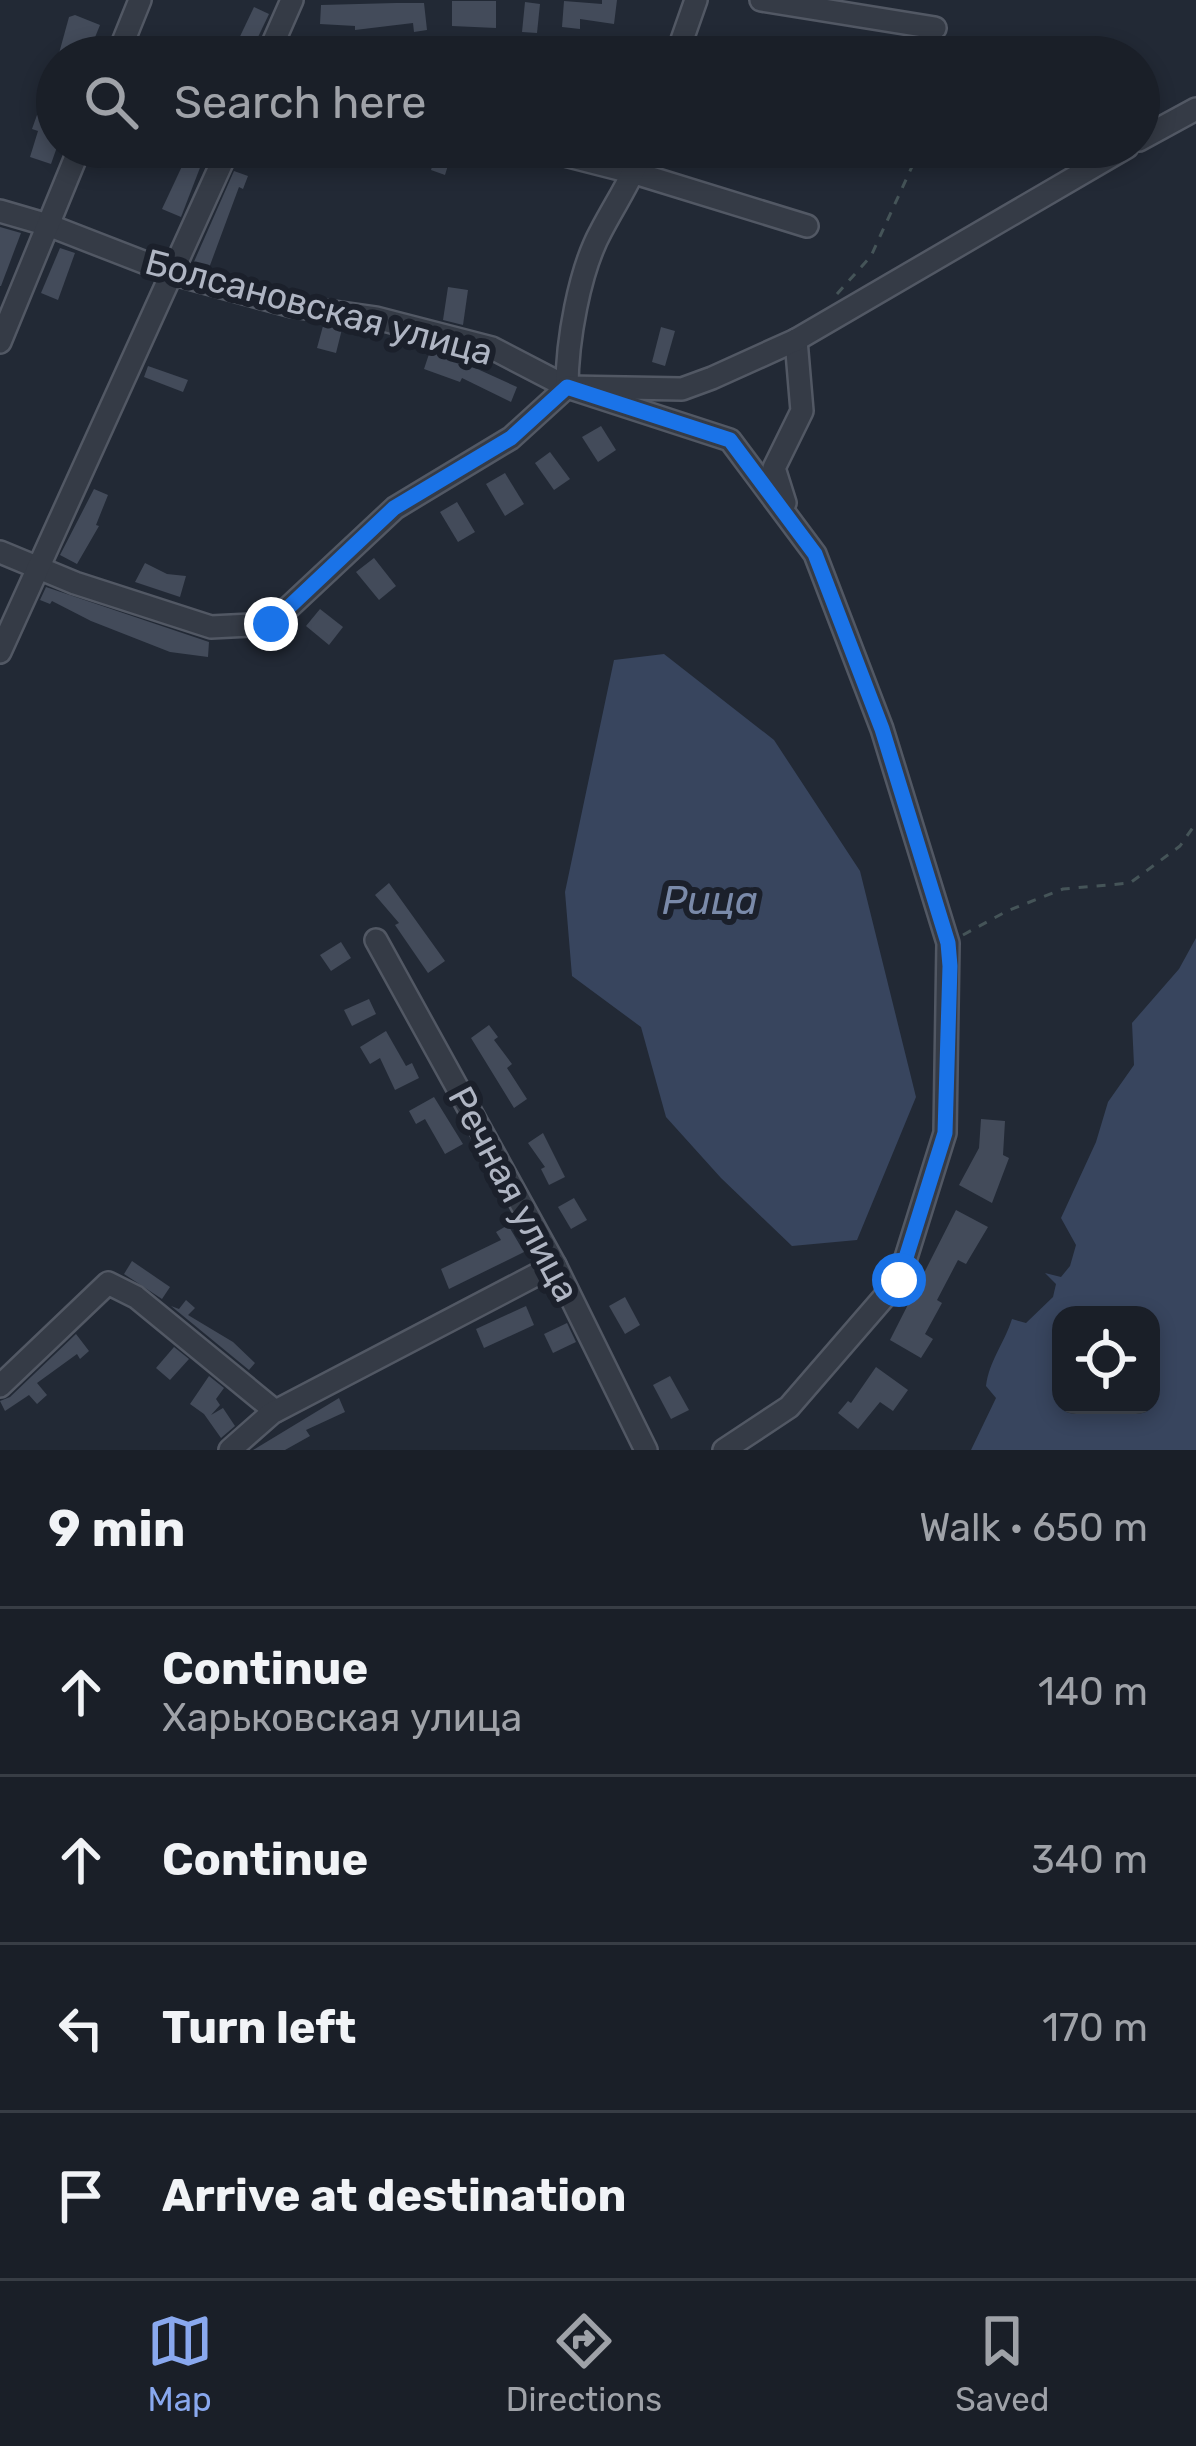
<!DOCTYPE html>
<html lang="en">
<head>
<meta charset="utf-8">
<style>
  body { margin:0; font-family:Rubik,sans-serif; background:#272c34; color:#f1f3f6 }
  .controls { position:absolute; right:36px; bottom:36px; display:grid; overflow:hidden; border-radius:24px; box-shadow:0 6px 18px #0003 }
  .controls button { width:108px; height:108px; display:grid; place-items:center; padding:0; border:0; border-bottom:3px solid #383d45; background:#1a1f28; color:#f1f3f6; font:60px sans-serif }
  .stop { position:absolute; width:36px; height:36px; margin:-27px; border:9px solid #1a73e8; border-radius:50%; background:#fff }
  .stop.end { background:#1a73e8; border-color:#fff; box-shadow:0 3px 12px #0008 }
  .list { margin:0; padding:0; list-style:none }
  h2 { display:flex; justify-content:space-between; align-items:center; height:156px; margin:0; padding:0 48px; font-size:51px }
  h2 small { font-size:39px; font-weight:400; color:#9fa2a8 }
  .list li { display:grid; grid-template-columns:78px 1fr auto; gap:36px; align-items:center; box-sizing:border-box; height:168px; padding:0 48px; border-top:3px solid #383d45 }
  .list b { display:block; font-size:45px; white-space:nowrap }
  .list p { margin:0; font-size:39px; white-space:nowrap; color:#9fa2a8 }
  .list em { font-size:39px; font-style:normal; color:#9fa2a8 }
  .icon { flex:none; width:66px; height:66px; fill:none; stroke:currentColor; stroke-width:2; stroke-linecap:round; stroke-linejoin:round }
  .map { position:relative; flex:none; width:1196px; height:1450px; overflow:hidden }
  .search { position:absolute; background:#1a1f28; box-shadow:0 6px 18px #0003; left:36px; right:36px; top:36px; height:132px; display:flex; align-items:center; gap:30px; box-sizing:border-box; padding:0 42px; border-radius:66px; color:#9fa2a8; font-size:45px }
  .sheet { height:828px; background:#1a1f28 }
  nav { display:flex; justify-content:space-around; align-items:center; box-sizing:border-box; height:168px; border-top:3px solid #383d45; background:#1a1f28; font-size:33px; color:#9fa2a8 }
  nav a { display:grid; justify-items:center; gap:6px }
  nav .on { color:#89a8ee }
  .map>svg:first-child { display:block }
  .water { fill:#38455e; fill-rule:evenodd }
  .building { fill:#434b5a }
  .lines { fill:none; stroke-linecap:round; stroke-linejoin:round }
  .minor-casing { stroke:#525864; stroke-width:26 }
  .path { stroke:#455458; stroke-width:3; stroke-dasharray:9 9; stroke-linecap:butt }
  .minor { stroke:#353b46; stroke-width:21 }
  .route { stroke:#1a73e8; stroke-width:15 }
  .labels { text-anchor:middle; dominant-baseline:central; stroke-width:12; stroke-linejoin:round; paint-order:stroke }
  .street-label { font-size:36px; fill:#afb5c3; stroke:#1b202b }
  .water-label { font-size:39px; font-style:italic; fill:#7a8aa9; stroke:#1b202b }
</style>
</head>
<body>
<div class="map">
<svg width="1196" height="1450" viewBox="0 0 1196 1450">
  <rect width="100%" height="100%" fill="#222935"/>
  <!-- water -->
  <g class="water">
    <polygon points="664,654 774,740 860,871 916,1097 857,1240 792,1246 721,1178 666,1117 641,1027 572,976 565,892 614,660"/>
    <path d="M 1196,938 L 1196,1450 L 971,1450 L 996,1398 L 986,1386 C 989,1361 1004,1344 1012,1319 L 1026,1323 L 1053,1297 L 1056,1284 L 1045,1273 L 1061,1277 L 1070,1266 L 1076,1245 L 1061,1218 L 1096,1142 L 1108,1102 L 1134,1065 L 1132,1023 L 1179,969 ZM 1061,1315 L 1151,1315 L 1151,1405 L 1061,1405 Z"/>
  </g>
  <!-- building -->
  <g class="building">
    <polygon points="602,0 617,0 614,24 580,19 580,29 562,27 564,1 602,4"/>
    <polygon points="452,1 496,1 496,28 452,26"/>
    <polygon points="525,2 540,4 537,33 522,32"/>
    <polygon points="396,3 424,3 427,30 414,32 413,23 355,30 355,26 320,24 321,5"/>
    <polygon points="254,7 269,14 249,56 234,49"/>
    <polygon points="75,15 100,25 87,57 58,57 69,17"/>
    <polygon points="53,76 57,77 57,147 51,164 30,157 38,131 32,129 37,115 43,116"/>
    <polygon points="191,147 208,147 181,217 162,209"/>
    <polygon points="438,147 478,147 473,167 449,162 445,175 431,170"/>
    <polygon points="234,171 248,176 243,189 239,187 209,268 193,264"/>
    <polygon points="0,227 21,233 1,286 0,286"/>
    <polygon points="60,248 75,253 58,300 41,293"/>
    <polygon points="448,287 468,290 463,325 443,320"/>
    <polygon points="323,326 342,329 336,353 317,348"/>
    <polygon points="661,327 675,331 665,366 652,362"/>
    <polygon points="431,348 517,387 511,402 462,378 460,382 424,369"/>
    <polygon points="148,366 188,380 183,392 144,377"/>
    <polygon points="601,426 616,450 598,462 582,437"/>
    <polygon points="550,452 570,479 554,490 535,463"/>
    <polygon points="505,473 524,504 505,516 486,484"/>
    <polygon points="94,489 108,495 96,525 99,526 77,564 60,555"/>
    <polygon points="457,502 475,532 458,542 440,512"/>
    <polygon points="374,558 396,586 379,600 356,572"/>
    <polygon points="145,563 167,574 186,576 180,597 135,582"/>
    <polygon points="46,587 209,642 208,657 170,652 91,621 52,601 50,604 40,600"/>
    <polygon points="320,609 343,627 329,645 306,626"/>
    <polygon points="389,883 445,961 428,973 395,925 399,923 375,895"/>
    <polygon points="341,942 351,958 331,971 320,955"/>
    <polygon points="369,999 376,1014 352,1026 344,1010"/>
    <polygon points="489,1025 498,1037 494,1040 512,1064 507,1068 527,1099 514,1108 471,1038"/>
    <polygon points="386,1031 406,1066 412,1063 419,1078 395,1090 380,1058 370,1064 360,1047"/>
    <polygon points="434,1097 463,1144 445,1154 425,1119 416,1124 409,1111"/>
    <polygon points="981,1119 1005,1121 1003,1155 1009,1158 992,1203 959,1185 979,1148"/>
    <polygon points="543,1133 565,1177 549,1185 541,1169 545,1167 528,1143"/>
    <polygon points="574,1198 587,1220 571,1229 558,1207"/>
    <polygon points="956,1210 988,1227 966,1264 958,1260 937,1300 942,1303 925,1334 933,1339 921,1358 890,1340"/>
    <polygon points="508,1225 524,1252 449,1289 441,1269 501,1240 496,1232"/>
    <polygon points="132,1261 170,1287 162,1299 124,1274"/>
    <polygon points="625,1297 640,1325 625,1334 609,1306"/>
    <polygon points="186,1300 195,1308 188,1315 233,1342 255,1363 249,1370 171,1306 179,1309"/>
    <polygon points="526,1306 534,1325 484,1348 476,1329"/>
    <polygon points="567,1323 576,1342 553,1353 544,1334"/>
    <polygon points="76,1334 89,1351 80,1359 77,1354 37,1383 47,1395 37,1404 29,1395 5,1411 0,1401 10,1397"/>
    <polygon points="174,1347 189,1359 170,1380 156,1368"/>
    <polygon points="876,1367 908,1390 893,1411 880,1402 858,1429 838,1413 848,1401 851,1403"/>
    <polygon points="209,1376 224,1388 216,1399 220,1405 211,1415 223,1408 235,1426 221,1438 204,1414 190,1404"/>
    <polygon points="670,1376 689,1410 671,1419 653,1385"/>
    <polygon points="339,1398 345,1412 306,1430 310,1436 285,1450 253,1450"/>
  </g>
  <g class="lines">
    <defs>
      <g id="minor">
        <polyline points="761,0 935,28"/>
        <polyline points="117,57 140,0"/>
        <polyline points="267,57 292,0"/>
        <polyline points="676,57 696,0"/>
        <polyline points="1139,140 1196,109"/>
        <polyline points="533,147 635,173 807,226"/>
        <polyline points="0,211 48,225 174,274 292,306 376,318 492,348 567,387 730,440 815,554 882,729 948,943 945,1133 899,1280 789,1407 724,1450"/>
        <polyline points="0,342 80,147"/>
        <path d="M 567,387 C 567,342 579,271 601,231 C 616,202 633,178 644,147"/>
        <polyline points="785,503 774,468 802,411 796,340"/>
        <polyline points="0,552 75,583 211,627 271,624 395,508 511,438 567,387 682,389 712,378 796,340 1127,147"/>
        <polyline points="0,652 229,147"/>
        <polyline points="376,940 555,1265 646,1450"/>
        <polyline points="0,1386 108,1283 136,1297 275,1411"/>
        <polyline points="230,1450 272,1413 555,1265"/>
      </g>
    </defs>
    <!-- minor casing -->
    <use href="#minor" class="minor-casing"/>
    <!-- path -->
    <g class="path">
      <polyline points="837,294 871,256 921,147"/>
      <polyline points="963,935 1007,911 1063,889 1130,883 1180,846 1196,823"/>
    </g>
    <!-- minor -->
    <use href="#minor" class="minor"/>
  </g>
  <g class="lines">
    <!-- route -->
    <polyline class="route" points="271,624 394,508 511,438 567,387 730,440 815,554 882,729 948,943 950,966 945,1133 899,1280"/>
  </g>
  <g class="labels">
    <!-- street labels -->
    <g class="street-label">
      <text transform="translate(319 307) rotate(15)">Болсановская улица</text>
      <text transform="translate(514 1194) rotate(62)">Речная улица</text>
    </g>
    <!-- water labels -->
    <g class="water-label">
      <text x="710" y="901">Рица</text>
    </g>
  </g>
</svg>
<div class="controls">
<button><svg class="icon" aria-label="locate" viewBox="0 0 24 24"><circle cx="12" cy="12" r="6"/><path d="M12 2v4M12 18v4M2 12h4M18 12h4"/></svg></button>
</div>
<div class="stop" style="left:899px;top:1280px"></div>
<div class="stop end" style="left:271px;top:624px"></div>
<div class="search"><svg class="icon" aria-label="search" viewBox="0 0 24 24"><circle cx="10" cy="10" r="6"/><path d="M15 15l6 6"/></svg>Search here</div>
</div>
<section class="sheet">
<h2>9 min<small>Walk · 650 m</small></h2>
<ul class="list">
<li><svg class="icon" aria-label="ahead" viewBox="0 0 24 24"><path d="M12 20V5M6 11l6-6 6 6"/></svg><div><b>Continue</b><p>Харьковская улица</p></div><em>140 m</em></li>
<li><svg class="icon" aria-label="ahead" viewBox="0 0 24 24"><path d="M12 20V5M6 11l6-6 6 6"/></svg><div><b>Continue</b></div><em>340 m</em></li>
<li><svg class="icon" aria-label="left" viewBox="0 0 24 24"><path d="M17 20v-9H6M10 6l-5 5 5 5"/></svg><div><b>Turn left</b></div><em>170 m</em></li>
<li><svg class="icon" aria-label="arrive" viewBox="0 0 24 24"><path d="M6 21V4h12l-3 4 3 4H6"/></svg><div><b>Arrive at destination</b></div></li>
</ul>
</section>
<nav>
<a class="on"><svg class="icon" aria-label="map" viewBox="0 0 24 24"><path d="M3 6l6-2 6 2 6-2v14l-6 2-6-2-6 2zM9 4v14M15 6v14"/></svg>Map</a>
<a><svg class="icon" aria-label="directions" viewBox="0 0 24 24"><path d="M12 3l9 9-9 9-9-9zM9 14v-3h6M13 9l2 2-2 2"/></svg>Directions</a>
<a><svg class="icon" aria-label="saved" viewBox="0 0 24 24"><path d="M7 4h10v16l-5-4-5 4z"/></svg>Saved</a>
</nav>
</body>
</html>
